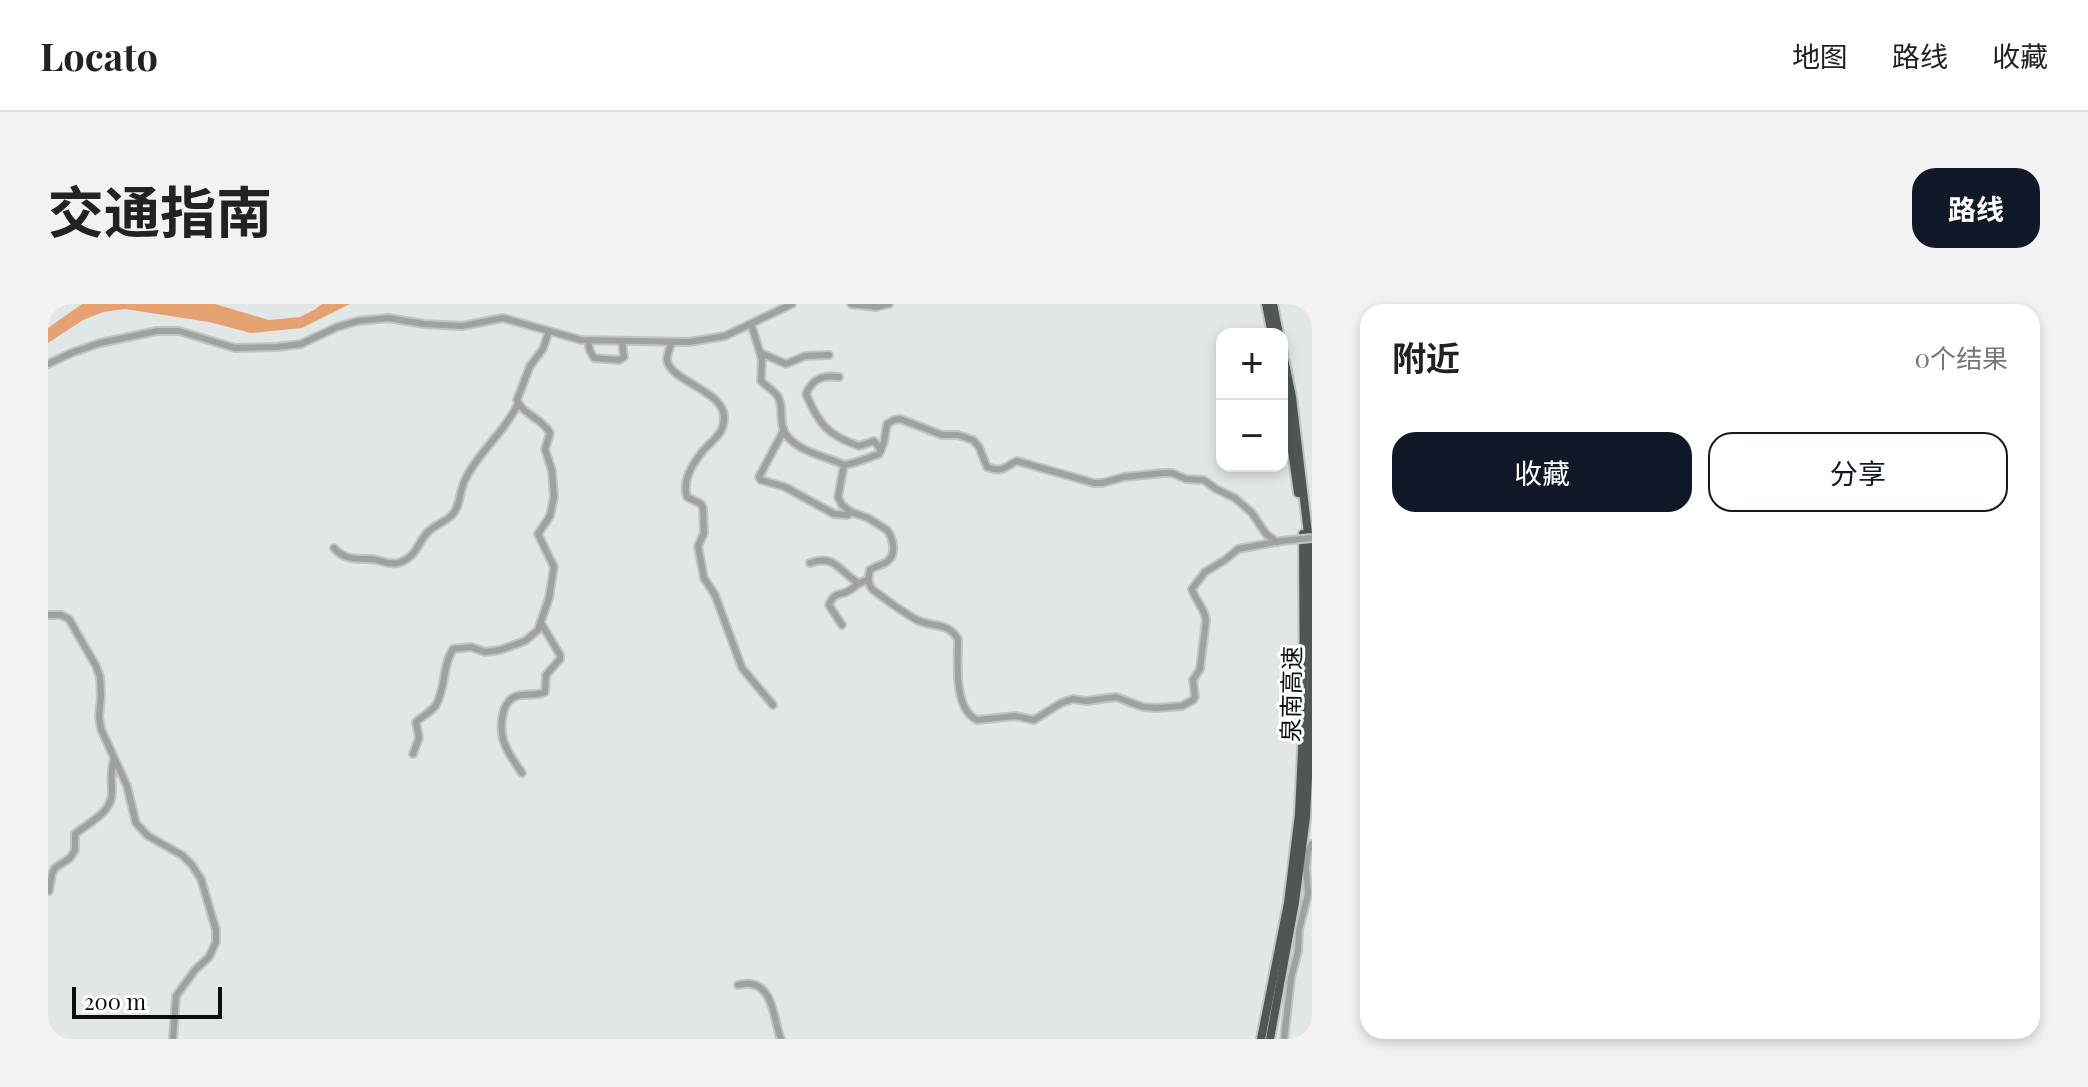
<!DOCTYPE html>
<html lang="zh">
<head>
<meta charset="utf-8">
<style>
  body { margin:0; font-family:"Playfair Display","Noto Sans SC",serif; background:#f2f2f2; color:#222 }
  .controls { position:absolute; right:24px; top:24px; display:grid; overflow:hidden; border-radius:16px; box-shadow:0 4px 12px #0003 }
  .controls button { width:72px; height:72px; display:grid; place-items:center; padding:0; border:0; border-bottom:2px solid #e0e0e0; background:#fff; color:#222; font:40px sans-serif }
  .scale { position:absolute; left:24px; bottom:20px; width:150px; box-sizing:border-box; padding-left:8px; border:4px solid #0c0e0e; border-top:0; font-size:22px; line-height:28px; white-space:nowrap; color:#0c0e0e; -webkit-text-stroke:6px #fff; paint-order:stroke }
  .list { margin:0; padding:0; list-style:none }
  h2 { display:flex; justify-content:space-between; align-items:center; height:104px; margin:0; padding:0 32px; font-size:34px }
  h2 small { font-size:26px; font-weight:400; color:#767676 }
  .actions { display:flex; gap:16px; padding:24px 32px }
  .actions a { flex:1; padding:18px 0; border:2px solid #111827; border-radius:24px; text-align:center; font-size:28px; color:#111827 }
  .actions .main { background:#111827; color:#fff }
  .map { position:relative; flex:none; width:1264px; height:735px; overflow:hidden; border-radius:24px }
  header { display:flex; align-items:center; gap:48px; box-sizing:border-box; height:112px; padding:0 40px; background:#fff; border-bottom:2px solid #e0e0e0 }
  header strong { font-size:38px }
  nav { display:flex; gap:44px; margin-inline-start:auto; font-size:28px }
  .intro { display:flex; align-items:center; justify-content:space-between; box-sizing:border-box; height:192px; padding:0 48px }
  h1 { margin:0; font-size:56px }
  .button { padding:20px 36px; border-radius:24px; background:#111827; color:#fff; font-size:28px; font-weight:700 }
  main { display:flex; gap:48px; padding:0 48px }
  aside { flex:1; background:#fff; border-radius:24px; box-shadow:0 4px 12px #0003 }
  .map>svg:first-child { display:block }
  .water { fill:#e6a171 }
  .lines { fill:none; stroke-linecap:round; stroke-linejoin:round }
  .minor-casing { stroke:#bfc4c4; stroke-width:10 }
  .highway-casing { stroke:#bfc4c4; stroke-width:12 }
  .minor { stroke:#9fa1a1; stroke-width:6 }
  .highway { stroke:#505555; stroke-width:8 }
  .minor-bridge-casing { stroke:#bfc4c4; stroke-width:10; stroke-linecap:butt }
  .minor-bridge { stroke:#9fa1a1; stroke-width:6 }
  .labels { text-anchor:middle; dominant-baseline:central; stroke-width:6; stroke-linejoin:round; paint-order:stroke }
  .street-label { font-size:24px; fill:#0c0e0e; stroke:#fff }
</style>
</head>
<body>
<header>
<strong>Locato</strong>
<nav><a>地图</a><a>路线</a><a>收藏</a></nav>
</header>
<div class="intro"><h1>交通指南</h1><a class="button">路线</a></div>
<main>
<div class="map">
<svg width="1264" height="735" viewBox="0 0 1264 735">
  <rect width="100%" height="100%" fill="#e1e7e7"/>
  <!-- water -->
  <polygon class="water" points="34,0 167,0 221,16 252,13 266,6 274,0 302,0 254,24 203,29 161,18 77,5 55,8 35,16 0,39 0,24"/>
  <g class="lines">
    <defs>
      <g id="minor">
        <polyline points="803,0 828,3 841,0"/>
        <path d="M 703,20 L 714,55 L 713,77 C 719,83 728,87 731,95 C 736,107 730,121 739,132 C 753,149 778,152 796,161 L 790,193 L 794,201 L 803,208 L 820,214 L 839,226 C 845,234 849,249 840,257 C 835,261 827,262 822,266 C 820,274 819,279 825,286 C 839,296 854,308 869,316 C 885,324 899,317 910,335 C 910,358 905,404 929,416 L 967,412 L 986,416 L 1013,399 L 1025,395 L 1038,397 L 1068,393 L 1095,403 L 1109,404 L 1134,402 L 1145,396 L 1147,393 L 1145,376 L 1152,365 L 1158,316 C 1157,305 1147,296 1144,285 L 1157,268 L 1177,256 L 1190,245 L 1233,237"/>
        <polyline points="540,37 542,47 546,54 571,56 576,53 574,38"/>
        <path d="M 624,38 C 622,43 619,51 619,56 C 622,77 674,86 676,112 C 677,130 664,136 654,148 C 644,161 634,177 639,193 L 653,200 L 655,204 L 656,229 L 650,242 L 656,274 L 667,291 L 694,364 L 725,401"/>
        <polyline points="713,49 738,60 757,52 781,51"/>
        <polyline points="0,60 23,49 52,39 109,27 131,27 187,44 229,43 253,40 289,23 310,17 340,14 376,20 414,22 455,14 533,36 641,38 677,32 744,0"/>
        <path d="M 791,73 C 775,71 765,74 758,90 C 771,120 779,131 811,142 L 826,137 L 833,146"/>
        <polyline points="736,126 711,173 713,176 737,183 786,210 800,211 803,208"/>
        <path d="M 796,161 C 809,159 819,154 831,150 L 836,138 L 839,120 L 846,116 L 852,115 L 894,131 L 910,131 L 925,136 L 931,143 L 939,163 C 955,169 956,163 969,157 L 1046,179 L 1054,179 L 1076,173 L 1115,169 L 1124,169 L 1138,175 L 1156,176 L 1168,185 L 1187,194 L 1204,209 L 1218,230 L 1229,238"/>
        <path d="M 286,244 C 295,255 307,255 320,255 C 331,254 339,262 350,259 C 369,253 368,241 379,229 C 386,221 397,218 404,211 C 413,201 411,188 417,176 C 430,148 457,128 470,100"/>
        <path d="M 762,259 C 787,250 791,267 809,278"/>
        <polyline points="0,311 13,311 21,315 48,362 52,373 53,392 51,413 53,425 79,482 88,519 100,532 134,551 144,561 153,575 168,626 168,638 161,653 147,666 128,692 125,735"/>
        <path d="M 794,321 L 781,301 C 787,286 792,293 802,286 C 810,281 810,278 820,276"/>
        <path d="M 365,450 L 371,434 L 368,418 C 375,412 383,408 388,401 C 398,384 394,362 405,345 L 423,343 L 437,348 L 452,346 L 477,337 L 490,326 L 501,294 L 506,263 L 490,230 L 502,212 L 506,193 L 504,167 L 497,145 L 502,129 C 494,114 475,111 469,96 L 482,62 L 495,45 L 501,27"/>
        <path d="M 474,469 C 467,459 458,447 455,435 C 452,423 453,400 466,393 C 476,388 487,393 497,388 L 498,371 L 512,355 L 512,351 L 493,319"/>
        <path d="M 1,587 L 4,570 L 7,564 L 22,554 L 27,546 L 27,530 C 40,519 64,509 64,488 C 64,476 62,467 66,456"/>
        <path d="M 690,681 C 695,680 699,679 703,680 C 726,683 726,719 733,735"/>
        <polyline points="1236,735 1243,674 1250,647 1251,626 1260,590 1258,564 1260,547 1264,540"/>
      </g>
      <g id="highway">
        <polyline points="1218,0 1224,30"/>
        <polyline points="1225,0 1231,30"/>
        <polyline points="1234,75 1250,189"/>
        <polyline points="1213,735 1240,599 1251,510 1256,403 1255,230"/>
        <polyline points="1222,735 1247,598 1258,513 1264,393 1261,238 1244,93 1234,45"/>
      </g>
    </defs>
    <!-- minor casing -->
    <use href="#minor" class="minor-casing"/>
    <!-- highway casing -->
    <use href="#highway" class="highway-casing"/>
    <!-- minor -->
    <use href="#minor" class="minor"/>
    <!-- highway -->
    <use href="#highway" class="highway"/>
    <defs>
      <polyline id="minor-bridge" points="1233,237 1264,234"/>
    </defs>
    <!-- minor-bridge casing -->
    <use href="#minor-bridge" class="minor-bridge-casing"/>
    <!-- minor-bridge -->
    <use href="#minor-bridge" class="minor-bridge"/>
  </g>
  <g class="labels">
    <!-- street labels -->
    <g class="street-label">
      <text transform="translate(1242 390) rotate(-89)">泉南高速</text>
    </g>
  </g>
</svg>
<div class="controls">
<button>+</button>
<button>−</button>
</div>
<div class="scale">200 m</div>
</div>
<aside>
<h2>附近<small>0个结果</small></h2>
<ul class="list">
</ul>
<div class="actions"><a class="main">收藏</a><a>分享</a></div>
</aside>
</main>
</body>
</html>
